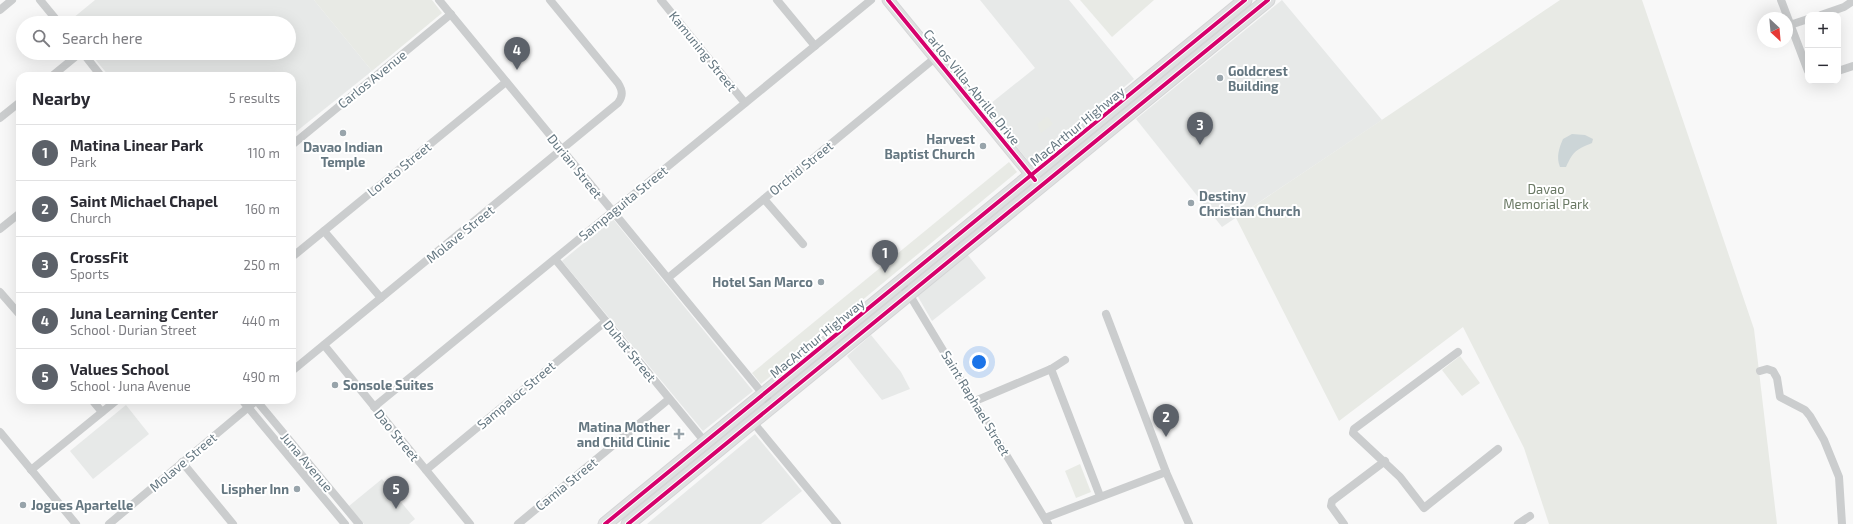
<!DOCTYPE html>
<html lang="en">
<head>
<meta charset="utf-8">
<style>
  body { margin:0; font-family:"Exo 2",sans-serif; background:#f7f7f7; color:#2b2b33 }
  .controls { position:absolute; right:12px; top:12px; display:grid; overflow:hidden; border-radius:8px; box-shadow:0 4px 16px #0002 }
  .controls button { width:36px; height:36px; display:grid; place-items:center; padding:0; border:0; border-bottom:1px solid #e1e1e2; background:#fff; color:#2b2b33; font:20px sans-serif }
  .compass { position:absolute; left:1757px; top:12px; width:36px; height:36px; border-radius:50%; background:#fff; box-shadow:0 4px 16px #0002; rotate:154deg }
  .you { position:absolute; left:979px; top:362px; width:14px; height:14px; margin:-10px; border:3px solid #fff; border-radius:50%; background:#1a73e8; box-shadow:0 0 0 6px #1a73e833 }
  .badge { display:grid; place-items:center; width:26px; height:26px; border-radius:50%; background:#5c6169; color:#fff; font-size:13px; font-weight:700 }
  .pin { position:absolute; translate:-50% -33px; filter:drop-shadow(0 1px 2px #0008) }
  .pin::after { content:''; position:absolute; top:21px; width:14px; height:12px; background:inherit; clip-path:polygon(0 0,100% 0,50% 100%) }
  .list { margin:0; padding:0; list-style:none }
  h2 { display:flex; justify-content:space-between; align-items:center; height:52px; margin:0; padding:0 16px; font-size:17px }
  h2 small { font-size:13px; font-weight:400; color:#7c7c81 }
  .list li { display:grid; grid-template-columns:26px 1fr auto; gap:12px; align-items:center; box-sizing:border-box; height:56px; padding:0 16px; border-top:1px solid #e1e1e2 }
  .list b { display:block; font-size:15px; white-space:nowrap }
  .list p { margin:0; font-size:13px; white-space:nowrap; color:#7c7c81 }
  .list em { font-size:13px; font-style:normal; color:#7c7c81 }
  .icon { flex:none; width:22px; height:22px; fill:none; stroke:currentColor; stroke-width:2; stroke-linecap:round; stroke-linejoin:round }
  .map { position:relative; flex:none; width:1853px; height:524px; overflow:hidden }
  .search { position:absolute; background:#fff; box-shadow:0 4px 16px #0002; left:16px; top:16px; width:280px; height:44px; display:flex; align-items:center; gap:10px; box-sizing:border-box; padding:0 14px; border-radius:22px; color:#7c7c81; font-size:15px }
  .panel { position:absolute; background:#fff; box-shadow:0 4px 16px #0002; left:16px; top:72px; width:280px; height:332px; border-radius:12px }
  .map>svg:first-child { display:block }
  .built { fill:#e7e9e8 }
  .green { fill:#e8eae5 }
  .water { fill:#ccd5d7 }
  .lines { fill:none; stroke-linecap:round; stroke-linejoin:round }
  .secondary-casing { stroke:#d4d5d6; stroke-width:13 }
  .primary-casing { stroke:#d4d5d6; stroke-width:15 }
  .minor { stroke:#cbcdce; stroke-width:8 }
  .secondary { stroke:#dfe0e1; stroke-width:11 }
  .primary { stroke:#dfe0e1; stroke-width:13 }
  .cycleway-casing { stroke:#fff; stroke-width:6 }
  .cycleway { stroke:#d6006c; stroke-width:4 }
  .poi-dot { fill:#98a4ab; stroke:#fff; stroke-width:1.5 }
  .labels { text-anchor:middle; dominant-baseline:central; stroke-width:4; stroke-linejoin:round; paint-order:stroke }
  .street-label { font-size:13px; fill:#657781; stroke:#fff }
  .poi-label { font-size:13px; font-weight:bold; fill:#657781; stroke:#fff; text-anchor:start }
  .park-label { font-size:13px; fill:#6a7964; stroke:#fff }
</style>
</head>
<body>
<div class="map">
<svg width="1853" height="524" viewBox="0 0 1853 524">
  <rect width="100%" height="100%" fill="#f8f8f8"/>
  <!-- built -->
  <g class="built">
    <polygon points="95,0 314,0 372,71 292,135 292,76 109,76 90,53 289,53 289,23 67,23"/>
    <polygon points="980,0 1069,0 1134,79 1030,163 985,108 1035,68"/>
    <polygon points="1282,0 1382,120 1222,227 1136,119"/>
    <polygon points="613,219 753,391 703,431 562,261"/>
    <polygon points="967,254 986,278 932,321 917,295"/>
    <polygon points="871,335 901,372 910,389 882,400 847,356"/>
    <polygon points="126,405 149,434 93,479 70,451"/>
    <polygon points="755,434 802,491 761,524 647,524"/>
    <polygon points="382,479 415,519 409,524 364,524 349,506"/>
  </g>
  <!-- green -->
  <g class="green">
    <polygon points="314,0 432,0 442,13 372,71"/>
    <polygon points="1080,0 1154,0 1112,37"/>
    <polygon points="1560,0 1642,0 1754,329 1777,524 1549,524 1524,448 1463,327 1339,421 1236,218"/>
    <polygon points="1046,117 1048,117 1053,124 1041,133 1037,124"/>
    <polygon points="1009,162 1017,172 761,384 752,373"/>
    <polygon points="1460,356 1480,383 1462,396 1442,370"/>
    <polygon points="1080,464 1091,492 1076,498 1065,471"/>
  </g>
  <!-- water -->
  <path class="water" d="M 1572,134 L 1585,135 L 1593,139 L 1592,143 C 1576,150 1574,150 1566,167 L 1560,167 C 1556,157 1559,148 1563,139 Z"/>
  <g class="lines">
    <defs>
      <polyline id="secondary" points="888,0 1036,181"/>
      <g id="primary">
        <polyline points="605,524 1245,0"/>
        <polyline points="628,524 1268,0"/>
      </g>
    </defs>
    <!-- secondary casing -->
    <use href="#secondary" class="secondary-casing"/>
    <!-- primary casing -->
    <use href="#primary" class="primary-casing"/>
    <!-- minor -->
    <g class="minor">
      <polyline points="40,0 59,23"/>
      <polyline points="439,0 772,405"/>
      <polyline points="661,0 745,103"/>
      <polyline points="777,0 815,46"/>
      <polyline points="1781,0 1808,71"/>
      <polyline points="0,10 12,0"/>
      <polyline points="1821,15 1844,7 1853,1"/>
      <polyline points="1790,25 1808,19"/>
      <polyline points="83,53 101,76"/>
      <polyline points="1838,71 1853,66"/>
      <polyline points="52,76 80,53"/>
      <polyline points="0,118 20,102"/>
      <polyline points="292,145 451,14"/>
      <polyline points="764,199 803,244"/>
      <polyline points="0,229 20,213"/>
      <polyline points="324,231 381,298"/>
      <polyline points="292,257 506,82"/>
      <polyline points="555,259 705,442"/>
      <polyline points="668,278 935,58"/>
      <polyline points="901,283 909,294 1048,524"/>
      <polyline points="0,292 20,315"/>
      <polyline points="1106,314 1166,472 1189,524"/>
      <polyline points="324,345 470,524"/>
      <polyline points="1458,352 1354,429 1353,433 1400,477 1424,508 1498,449"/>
      <polyline points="1051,369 1100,496"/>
      <path d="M 292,371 L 618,103 C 623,96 623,91 618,83 L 550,0"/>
      <polyline points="1760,371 1767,369 1773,371 1777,378 1780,397 1805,410 1810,416 1824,440 1839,477 1842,524"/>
      <polyline points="92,400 102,412"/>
      <polyline points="242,400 345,524"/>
      <polyline points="256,400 359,524"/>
      <polyline points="975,401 1051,369 1065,360"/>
      <polyline points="374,407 871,0"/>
      <polyline points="752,421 837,524"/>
      <polyline points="0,432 76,524"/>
      <polyline points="182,462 233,524"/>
      <polyline points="31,470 117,400"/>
      <polyline points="426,470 606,321"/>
      <polyline points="1045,518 1166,472"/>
      <polyline points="109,524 257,400"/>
      <polyline points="518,524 669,399"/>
      <polyline points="1344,524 1331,506 1332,501 1385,461"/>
      <polyline points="1518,524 1530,516"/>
    </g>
    <!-- secondary -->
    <use href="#secondary" class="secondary"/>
    <!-- primary -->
    <use href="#primary" class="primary"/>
    <defs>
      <g id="cycleway">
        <polyline points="888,0 1035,180"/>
        <polyline points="605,524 1245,0"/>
        <polyline points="628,524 1268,0"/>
      </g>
    </defs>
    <!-- cycleway casing -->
    <use href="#cycleway" class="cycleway-casing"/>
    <!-- cycleway -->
    <use href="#cycleway" class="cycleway"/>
  </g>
  <!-- markers -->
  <g class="poi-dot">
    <circle cx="1220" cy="78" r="4"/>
    <circle cx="343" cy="133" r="4"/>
    <circle cx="983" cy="146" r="4"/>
    <circle cx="1191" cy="203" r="4"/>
    <circle cx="821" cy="282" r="4"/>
    <circle cx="335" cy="385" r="4"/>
    <path d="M677 428h4v4h4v4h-4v4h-4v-4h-4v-4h4z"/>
    <circle cx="297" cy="489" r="4"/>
    <circle cx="23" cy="505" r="4"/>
  </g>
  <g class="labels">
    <!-- street labels -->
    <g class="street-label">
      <text transform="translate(703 51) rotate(51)">Kamuning Street</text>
      <text transform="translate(372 79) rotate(-39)">Carlos Avenue</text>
      <text transform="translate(972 87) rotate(51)">Carlos Villa-Abrille Drive</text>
      <text transform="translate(1077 126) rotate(-39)">MacArthur Highway</text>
      <text transform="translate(575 166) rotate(51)">Durian Street</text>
      <text transform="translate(801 168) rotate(-39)">Orchid Street</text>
      <text transform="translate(399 169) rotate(-39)">Loreto Street</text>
      <text transform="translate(623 203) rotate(-39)">Sampaguita Street</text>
      <text transform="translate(460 234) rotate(-39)">Molave Street</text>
      <text transform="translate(817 338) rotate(-39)">MacArthur Highway</text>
      <text transform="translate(630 351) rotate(51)">Duhat Street</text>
      <text transform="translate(516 395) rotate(-40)">Sampaloc Street</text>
      <text transform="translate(976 403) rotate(59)">Saint Raphael Street</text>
      <text transform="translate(397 435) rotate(51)">Dao Street</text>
      <text transform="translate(183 462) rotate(-40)">Molave Street</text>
      <text transform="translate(307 462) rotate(50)">Juna Avenue</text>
      <text transform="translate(566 484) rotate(-39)">Camia Street</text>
    </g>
    <!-- poi labels -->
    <g class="poi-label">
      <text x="1228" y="71">Goldcrest<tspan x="1228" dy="15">Building</tspan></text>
      <text x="975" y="139" text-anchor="end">Harvest<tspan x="975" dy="15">Baptist Church</tspan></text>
      <text x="343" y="147" text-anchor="middle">Davao Indian<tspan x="343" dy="15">Temple</tspan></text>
      <text x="1199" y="196">Destiny<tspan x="1199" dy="15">Christian Church</tspan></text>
      <text x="813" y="282" text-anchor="end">Hotel San Marco</text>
      <text x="343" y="385">Sonsole Suites</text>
      <text x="670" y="427" text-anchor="end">Matina Mother<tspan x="670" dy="15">and Child Clinic</tspan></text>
      <text x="289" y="489" text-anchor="end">Lispher Inn</text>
      <text x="31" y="505">Jogues Apartelle</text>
    </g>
    <!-- park labels -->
    <g class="park-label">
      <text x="1546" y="189">Davao<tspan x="1546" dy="15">Memorial Park</tspan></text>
    </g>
  </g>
</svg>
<div class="controls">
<button>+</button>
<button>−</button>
</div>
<svg class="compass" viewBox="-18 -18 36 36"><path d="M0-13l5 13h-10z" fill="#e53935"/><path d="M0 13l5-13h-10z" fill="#7c7c81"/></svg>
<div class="you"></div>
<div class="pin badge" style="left:885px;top:273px">1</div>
<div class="pin badge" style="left:1166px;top:437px">2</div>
<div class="pin badge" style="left:1200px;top:145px">3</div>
<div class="pin badge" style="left:517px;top:70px">4</div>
<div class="pin badge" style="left:396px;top:509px">5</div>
<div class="search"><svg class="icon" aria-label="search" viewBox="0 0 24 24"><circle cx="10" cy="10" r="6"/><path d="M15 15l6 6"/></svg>Search here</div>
<section class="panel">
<h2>Nearby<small>5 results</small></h2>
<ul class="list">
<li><span class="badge">1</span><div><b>Matina Linear Park</b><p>Park</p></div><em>110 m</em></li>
<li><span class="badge">2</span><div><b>Saint Michael Chapel</b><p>Church</p></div><em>160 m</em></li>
<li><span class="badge">3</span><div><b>CrossFit</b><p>Sports</p></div><em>250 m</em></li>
<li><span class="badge">4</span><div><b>Juna Learning Center</b><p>School · Durian Street</p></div><em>440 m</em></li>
<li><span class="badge">5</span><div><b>Values School</b><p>School · Juna Avenue</p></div><em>490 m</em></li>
</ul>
</section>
</div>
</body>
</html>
